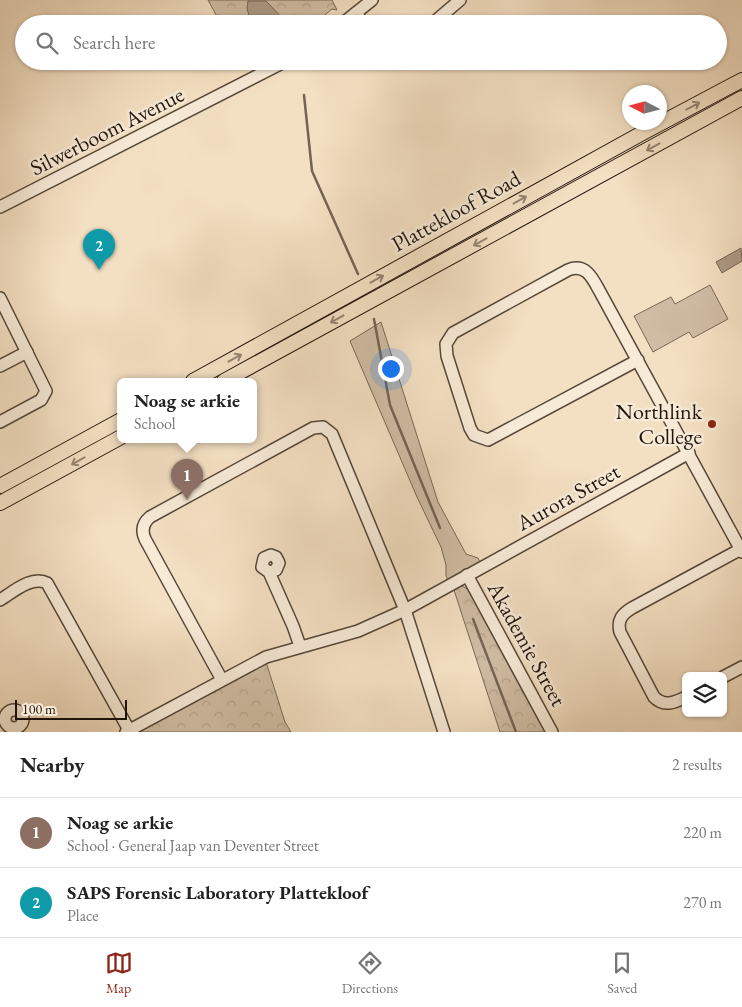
<!DOCTYPE html>
<html lang="en">
<head>
<meta charset="utf-8">
<style>
  body { margin:0; font-family:"EB Garamond",serif; background:#f6f6f6; color:#222 }
  .controls { position:absolute; right:15px; bottom:15px; display:grid; overflow:hidden; border-radius:8px; box-shadow:0 1px 4px #0004 }
  .controls button { width:45px; height:45px; display:grid; place-items:center; padding:0; border:0; border-bottom:1px solid #e0e0e0; background:#fff; color:#222; font:25px sans-serif }
  .compass { position:absolute; left:622px; top:85px; width:45px; height:45px; border-radius:50%; background:#fff; box-shadow:0 1px 4px #0004; rotate:276deg }
  .scale { position:absolute; left:15px; bottom:12px; width:112px; box-sizing:border-box; padding-left:5px; border:2px solid #21140b; border-top:0; font-size:14px; line-height:18px; white-space:nowrap; color:#21140b; -webkit-text-stroke:4px #f7ead7; paint-order:stroke }
  .you { position:absolute; left:390px; top:368px; width:18px; height:18px; margin:-12px; border:4px solid #fff; border-radius:50%; background:#1a73e8; box-shadow:0 0 0 8px #1a73e833 }
  .badge { display:grid; place-items:center; width:32px; height:32px; border-radius:50%; background:#8f2418; color:#fff; font-size:16px; font-weight:700 }
  .pin { position:absolute; translate:-50% -41px; filter:drop-shadow(0 1px 2px #0008) }
  .pin::after { content:''; position:absolute; top:26px; width:18px; height:15px; background:inherit; clip-path:polygon(0 0,100% 0,50% 100%) }
  .popup { position:absolute; left:117px; top:378px; width:140px; height:65px; box-sizing:border-box; display:grid; place-content:center; border-radius:8px; background:#fff; filter:drop-shadow(0 1px 4px #0005); font-size:16px; white-space:nowrap; color:#767676 }
  .popup b { font-size:19px; color:#222 }
  .popup::after { content:''; position:absolute; left:50%; top:100%; margin-left:-10px; border:10px solid transparent; border-top-color:#fff }
  .list { margin:0; padding:0; list-style:none }
  h2 { display:flex; justify-content:space-between; align-items:center; height:65px; margin:0; padding:0 20px; font-size:21px }
  h2 small { font-size:16px; font-weight:400; color:#767676 }
  .list li { display:grid; grid-template-columns:32px 1fr auto; gap:15px; align-items:center; box-sizing:border-box; height:70px; padding:0 20px; border-top:1px solid #e0e0e0 }
  .list b { display:block; font-size:19px; white-space:nowrap }
  .list p { margin:0; font-size:16px; white-space:nowrap; color:#767676 }
  .list em { font-size:16px; font-style:normal; color:#767676 }
  .icon { flex:none; width:28px; height:28px; fill:none; stroke:currentColor; stroke-width:2; stroke-linecap:round; stroke-linejoin:round }
  .map { position:relative; flex:none; width:742px; height:732px; overflow:hidden }
  .search { position:absolute; background:#fff; box-shadow:0 1px 4px #0004; left:15px; right:15px; top:15px; height:55px; display:flex; align-items:center; gap:12px; box-sizing:border-box; padding:0 18px; border-radius:28px; color:#767676; font-size:19px }
  .sheet { height:205px; background:#fff }
  nav { display:flex; justify-content:space-around; align-items:center; box-sizing:border-box; height:70px; border-top:1px solid #e0e0e0; background:#fff; font-size:14px; color:#767676 }
  nav a { display:grid; justify-items:center; gap:2px }
  nav .on { color:#8f2418 }
  .map>svg:first-child { display:block }
  .green { fill:#cfbca3; stroke:#786857 }
  .park { fill:url(#park-crowns); stroke:#786857 }
  .water { fill:#ac9a84; stroke:#746454 }
  .lines { fill:none; stroke-linecap:round; stroke-linejoin:round }
  .stream { stroke:#746454; stroke-width:2.5 }
  .minor-casing { stroke:#564739; stroke-width:14 }
  .major-casing { stroke:#21140b; stroke-width:16 }
  .minor { stroke:#f7ead7; stroke-width:11 }
  .major { stroke:#f3dfc2; stroke-width:14 }
  .oneway { stroke:#948470 }
  .poi-dot { fill:#8f2418; stroke:#f7ead7; stroke-width:2 }
  .labels { text-anchor:middle; dominant-baseline:central; stroke-width:5; stroke-linejoin:round; paint-order:stroke }
  .street-label { font-size:22px; fill:#21140b; stroke:#f7ead7 }
  .poi-label { font-size:22px; fill:#21140b; stroke:#f7ead7; text-anchor:end }
</style>
</head>
<body>
<div class="map">
<svg width="742" height="732" viewBox="0 0 742 732">
  <defs>
    <pattern id="park-crowns" width="20" height="18" patternUnits="userSpaceOnUse" patternTransform="scale(1.25)"><rect width="20" height="18" fill="#cfbca3"/><path d="M2 6a3 3 0 1 1 6 0M12 15a3 3 0 1 1 6 0" fill="none" stroke="#b1a18b"/></pattern>
  </defs>
  <rect width="100%" height="100%" fill="#f3dfc2"/>
  <filter id="stains"><feTurbulence type="fractalNoise" baseFrequency=".004" numOctaves="4"/><feColorMatrix values="0 0 0 0 .2 0 0 0 0 .09 0 0 0 0 .02 0 0 0 .5 -.17"/></filter>
  <radialGradient id="worn" r=".72"><stop offset=".6" stop-color="#630" stop-opacity="0"/><stop offset="1" stop-color="#630" stop-opacity=".3"/></radialGradient>
  <!-- green -->
  <g class="green">
    <polygon points="710,285 728,319 693,338 689,332 653,352 634,316 671,297 675,304"/>
    <polygon points="381,322 438,502 466,554 478,558 480,562 448,580 446,576 446,565 441,547 417,497 350,341"/>
  </g>
  <!-- park -->
  <g class="park">
    <polygon points="208,0 332,0 337,10 332,9 314,24 221,24"/>
    <polygon points="462,586 469,590 547,732 500,732 453,587"/>
    <polygon points="266,662 285,722 291,732 135,732"/>
  </g>
  <!-- water -->
  <g class="water">
    <polygon points="248,1 266,1 288,24 251,24 247,8"/>
    <polygon points="741,248 742,261 722,273 716,262"/>
  </g>
  <g class="lines">
    <!-- stream -->
    <g class="stream">
      <polyline points="304,95 312,171 358,274"/>
      <polyline points="374,319 390,405 440,528"/>
      <polyline points="473,619 516,732"/>
    </g>
    <defs>
      <g id="minor">
        <polyline points="356,13 364,24"/>
        <polyline points="342,24 372,0"/>
        <polyline points="432,24 460,0"/>
        <polyline points="0,207 286,61"/>
        <polyline points="0,298 46,391 41,400 0,422"/>
        <path d="M 638,360 L 488,440 L 474,435 L 470,428 L 447,356 L 446,344 L 453,333 L 568,270 C 585,263 592,277 599,290 L 742,552"/>
        <polyline points="0,366 27,352"/>
        <polyline points="269,572 276,570 279,563 276,557 271,555 264,558 262,567 269,572 293,626 300,646"/>
        <polyline points="467,575 552,732"/>
        <path d="M 0,600 C 13,592 32,575 47,583 L 129,730"/>
        <polyline points="723,677 742,667"/>
        <path d="M 222,680 L 145,539 C 141,530 143,523 150,517 L 313,428 L 323,427 L 332,434 L 405,610 L 444,732"/>
        <path d="M 686,697 C 674,703 664,707 654,697 L 620,632 C 617,620 622,614 632,608 L 741,549"/>
        <circle cx="14" cy="719" r="9"/>
        <polyline points="126,732 266,657 358,631 405,610 689,453"/>
      </g>
      <g id="major">
        <polyline points="193,381 646,131 742,80"/>
        <polyline points="224,381 742,98"/>
        <polyline points="0,486 121,420"/>
        <polyline points="0,503 121,437"/>
      </g>
    </defs>
    <!-- minor casing -->
    <use href="#minor" class="minor-casing"/>
    <!-- major casing -->
    <use href="#major" class="major-casing"/>
    <!-- minor -->
    <use href="#minor" class="minor"/>
    <!-- major -->
    <use href="#major" class="major"/>
  </g>
  <!-- one-way arrows -->
  <defs><path id="oneway-shaft" d="M-6 0H5M1.5-3L5.5 0L1.5 3" fill="none" stroke-width="1.6" stroke-linecap="round" stroke-linejoin="round" transform="scale(1.25)"/></defs>
  <g class="oneway">
    <use href="#oneway-shaft" transform="translate(693 106) rotate(-28)"/>
    <use href="#oneway-shaft" transform="translate(653 147) rotate(151)"/>
    <use href="#oneway-shaft" transform="translate(520 200) rotate(-29)"/>
    <use href="#oneway-shaft" transform="translate(480 242) rotate(151)"/>
    <use href="#oneway-shaft" transform="translate(377 279) rotate(-29)"/>
    <use href="#oneway-shaft" transform="translate(337 319) rotate(151)"/>
    <use href="#oneway-shaft" transform="translate(235 358) rotate(-29)"/>
    <use href="#oneway-shaft" transform="translate(78 461) rotate(151)"/>
  </g>
  <!-- markers -->
  <circle class="poi-dot" cx="712" cy="424" r="5"/>
  <g class="labels">
    <!-- street labels -->
    <g class="street-label">
      <text transform="translate(107 131) rotate(-27)">Silwerboom Avenue</text>
      <text transform="translate(456 211) rotate(-29)">Plattekloof Road</text>
      <text transform="translate(568 497) rotate(-29)">Aurora Street</text>
      <text transform="translate(527 644) rotate(61)">Akademie Street</text>
    </g>
    <!-- poi labels -->
    <g class="poi-label">
      <text x="702" y="411">Northlink<tspan x="702" dy="25">College</tspan></text>
    </g>
  </g>
  <rect width="100%" height="100%" filter="url(#stains)"/>
  <rect width="100%" height="100%" fill="url(#worn)"/>
</svg>
<div class="controls">
<button><svg class="icon" aria-label="layers" viewBox="0 0 24 24"><path d="M12 4l9 5-9 5-9-5zM3 14l9 5 9-5"/></svg></button>
</div>
<svg class="compass" viewBox="-18 -18 36 36"><path d="M0-13l5 13h-10z" fill="#e53935"/><path d="M0 13l5-13h-10z" fill="#767676"/></svg>
<div class="scale">100 m</div>
<div class="you"></div>
<div class="pin badge" style="left:187px;top:500px;background:#8d6e63">1</div>
<div class="popup"><b>Noag se arkie</b>School</div>
<div class="pin badge" style="left:99px;top:270px;background:#0f9aa8">2</div>
<div class="search"><svg class="icon" aria-label="search" viewBox="0 0 24 24"><circle cx="10" cy="10" r="6"/><path d="M15 15l6 6"/></svg>Search here</div>
</div>
<section class="sheet">
<h2>Nearby<small>2 results</small></h2>
<ul class="list">
<li><span class="badge" style="background:#8d6e63">1</span><div><b>Noag se arkie</b><p>School · General Jaap van Deventer Street</p></div><em>220 m</em></li>
<li><span class="badge" style="background:#0f9aa8">2</span><div><b>SAPS Forensic Laboratory Plattekloof</b><p>Place</p></div><em>270 m</em></li>
</ul>
</section>
<nav>
<a class="on"><svg class="icon" aria-label="map" viewBox="0 0 24 24"><path d="M3 6l6-2 6 2 6-2v14l-6 2-6-2-6 2zM9 4v14M15 6v14"/></svg>Map</a>
<a><svg class="icon" aria-label="directions" viewBox="0 0 24 24"><path d="M12 3l9 9-9 9-9-9zM9 14v-3h6M13 9l2 2-2 2"/></svg>Directions</a>
<a><svg class="icon" aria-label="saved" viewBox="0 0 24 24"><path d="M7 4h10v16l-5-4-5 4z"/></svg>Saved</a>
</nav>
</body>
</html>
